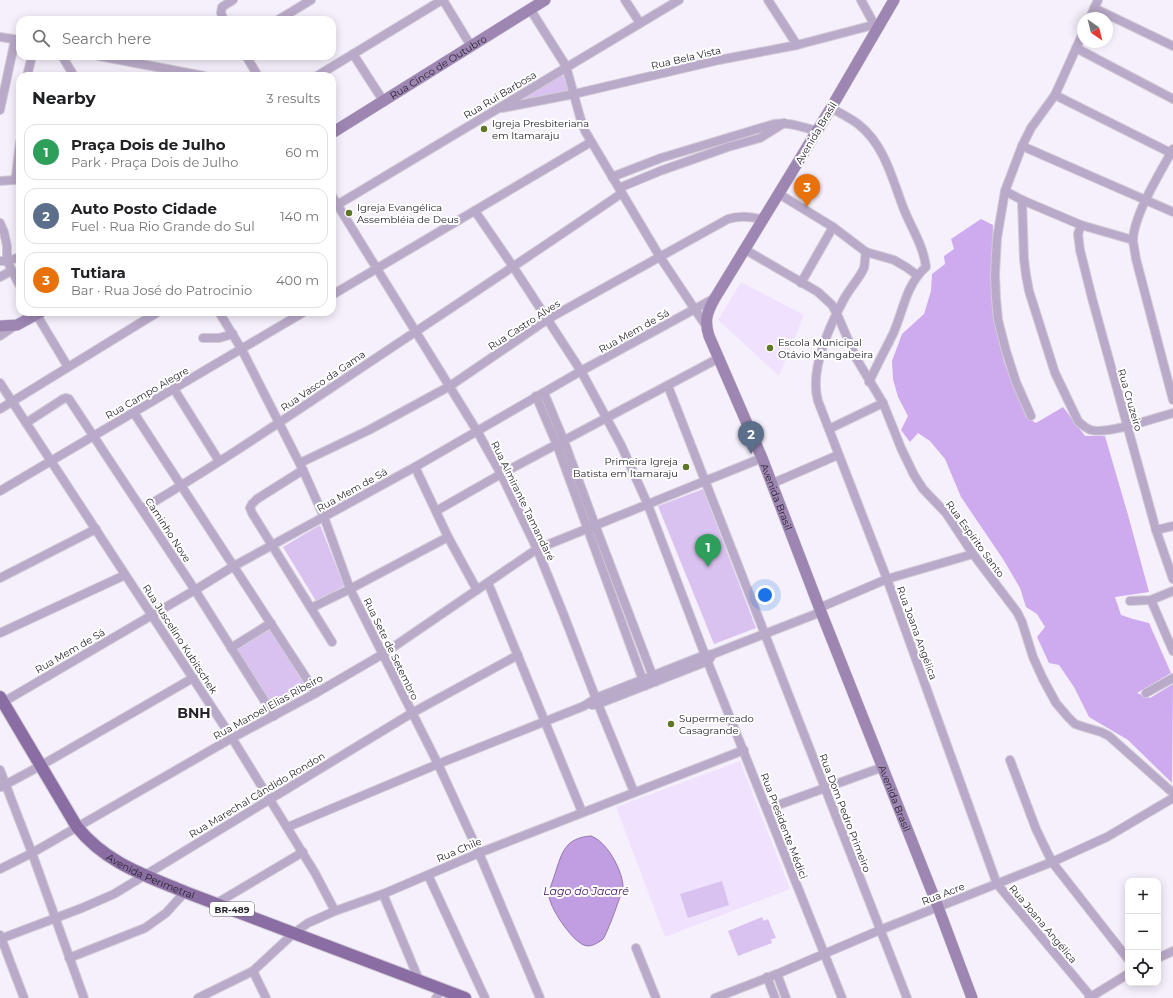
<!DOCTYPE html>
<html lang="en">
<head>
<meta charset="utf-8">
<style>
  body { margin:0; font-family:Montserrat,sans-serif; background:#f2f2f2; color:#202124 }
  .controls { position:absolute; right:12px; bottom:12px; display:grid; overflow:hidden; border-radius:8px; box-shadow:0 2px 10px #0003 }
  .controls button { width:36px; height:36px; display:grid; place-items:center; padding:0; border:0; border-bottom:1px solid #e0e0e0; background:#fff; color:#202124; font:20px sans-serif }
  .compass { position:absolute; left:1077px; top:12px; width:36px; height:36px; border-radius:50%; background:#fff; box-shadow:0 2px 10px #0003; rotate:145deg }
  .you { position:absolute; left:765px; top:595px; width:14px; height:14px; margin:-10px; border:3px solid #fff; border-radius:50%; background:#1a73e8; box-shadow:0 0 0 6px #1a73e833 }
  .badge { display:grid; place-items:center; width:26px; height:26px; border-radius:50%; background:#0f766e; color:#fff; font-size:13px; font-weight:700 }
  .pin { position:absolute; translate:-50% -33px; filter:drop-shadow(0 1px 2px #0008) }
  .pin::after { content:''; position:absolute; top:21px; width:14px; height:12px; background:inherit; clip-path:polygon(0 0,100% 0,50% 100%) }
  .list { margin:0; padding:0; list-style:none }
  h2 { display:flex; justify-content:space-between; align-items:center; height:52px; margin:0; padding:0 16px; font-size:17px }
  h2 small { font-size:13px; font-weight:400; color:#757577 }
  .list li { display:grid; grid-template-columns:26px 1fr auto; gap:12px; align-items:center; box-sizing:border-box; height:56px; margin:0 8px 8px; padding:0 8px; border:1px solid #e0e0e0; border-radius:12px }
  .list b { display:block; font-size:15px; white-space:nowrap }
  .list p { margin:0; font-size:13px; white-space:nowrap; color:#757577 }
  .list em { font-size:13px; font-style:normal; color:#757577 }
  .icon { flex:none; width:22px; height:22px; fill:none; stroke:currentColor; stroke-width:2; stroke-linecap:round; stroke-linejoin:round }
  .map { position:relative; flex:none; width:1173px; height:998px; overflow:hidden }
  .search { position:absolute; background:#fff; box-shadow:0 2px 10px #0003; left:16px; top:16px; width:320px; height:44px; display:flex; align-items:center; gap:10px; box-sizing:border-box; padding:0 14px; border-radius:12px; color:#757577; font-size:15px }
  .panel { position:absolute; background:#fff; box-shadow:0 2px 10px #0003; left:16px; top:72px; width:320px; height:244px; border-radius:12px }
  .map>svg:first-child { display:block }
  .built { fill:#f0e2fe }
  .green { fill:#d9c2f0 }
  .forest { fill:#ceaaef }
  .water { fill:#c19de1; stroke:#9378ab }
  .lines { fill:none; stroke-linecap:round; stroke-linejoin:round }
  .street-casing { stroke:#d1cbd7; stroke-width:10 }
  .secondary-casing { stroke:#d1cbd7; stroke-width:12 }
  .primary-casing { stroke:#d1cbd7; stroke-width:14 }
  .street { stroke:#baaac9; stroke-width:8 }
  .secondary { stroke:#9e86b3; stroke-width:11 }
  .primary { stroke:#8a6da3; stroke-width:12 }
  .poi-dot { fill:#607627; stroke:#fff; stroke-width:1.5 }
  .labels { text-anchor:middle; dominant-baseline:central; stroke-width:4; stroke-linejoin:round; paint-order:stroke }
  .shield { fill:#fff; stroke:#68656c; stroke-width:1 }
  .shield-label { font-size:9px; font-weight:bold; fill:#28232d }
  .street-label { font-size:10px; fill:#28232d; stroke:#fff }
  .poi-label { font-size:10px; fill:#28232d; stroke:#fff; text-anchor:start }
  .water-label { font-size:11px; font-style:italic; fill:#441263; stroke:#fff }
  .district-label { font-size:14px; font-weight:bold; fill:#28232d; stroke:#fff }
</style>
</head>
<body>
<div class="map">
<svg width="1173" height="998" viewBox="0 0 1173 998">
  <rect width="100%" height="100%" fill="#f6f0fc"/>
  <!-- built -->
  <g class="built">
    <polygon points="741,282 804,315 779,376 718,320"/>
    <polygon points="740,761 790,889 665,937 616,807"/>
  </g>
  <!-- green -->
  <g class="green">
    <polygon points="563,74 568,91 516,100"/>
    <polygon points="703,489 756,628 714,644 658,506"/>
    <polygon points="320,525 344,586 316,601 283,547"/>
    <polygon points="270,629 308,690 274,710 235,651"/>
    <polygon points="722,881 729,905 688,918 680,894"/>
    <polygon points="762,917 764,921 768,919 776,938 771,939 772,943 738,956 728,931"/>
  </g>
  <!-- forest -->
  <polygon class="forest" points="981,219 993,225 991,297 1004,362 1026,417 1036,423 1063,407 1085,436 1105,436 1128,515 1149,592 1115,597 1121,615 1133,619 1149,623 1171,673 1137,693 1150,698 1173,684 1172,783 1128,740 1089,717 1074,687 1059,665 1049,663 1037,637 1045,627 1037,614 1026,607 1020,588 1003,559 961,497 945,459 930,441 918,433 910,442 901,430 908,416 898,397 893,379 892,361 902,334 924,314 931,291 932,274 945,264 944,256 954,249 951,239"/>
  <!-- water -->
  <path class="water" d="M 591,836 C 607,842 621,868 623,885 C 623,891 607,934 603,939 C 598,943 590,948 584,945 C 572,941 548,906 549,894 C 550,887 553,880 555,874 C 562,852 565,838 591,836 Z"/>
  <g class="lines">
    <defs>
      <g id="street">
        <polyline points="443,0 471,46"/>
        <polyline points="625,0 640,23"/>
        <polyline points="768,0 797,45"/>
        <polyline points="861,0 874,24"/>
        <polyline points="1094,8 1173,46"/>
        <polyline points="530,9 566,66 580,117 585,131 660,257 706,326"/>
        <polyline points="1090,18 1098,0"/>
        <polyline points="224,20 221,13 222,7 233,0"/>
        <polyline points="278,20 311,0"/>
        <polyline points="0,37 19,40"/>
        <polyline points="1076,48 1173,99"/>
        <polyline points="353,54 384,102"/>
        <polyline points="62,56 74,76"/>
        <polyline points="99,56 204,76"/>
        <polyline points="246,56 258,76"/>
        <polyline points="27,76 32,56"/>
        <polyline points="317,76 442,0"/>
        <polyline points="1055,95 1173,154"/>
        <polyline points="502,108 574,94 719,60 797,45 881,23"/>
        <path d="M 831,108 C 840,113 850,118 858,124 C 884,144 892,178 903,207 C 911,228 923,244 926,267 C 906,284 903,312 893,334 C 885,350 877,365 869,382"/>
        <polyline points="0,110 15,40"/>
        <polyline points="1022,146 1173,212"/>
        <path d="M 1173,149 C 1161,171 1133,216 1133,241 C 1134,247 1135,253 1136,259 L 1173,400"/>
        <path d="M 612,177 L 661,158 L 774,124 C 789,122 802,127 817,131"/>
        <polyline points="0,181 15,180 16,176 20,142"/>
        <polyline points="619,188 660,171 728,147 760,138 784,123"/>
        <polyline points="1005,191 1022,200 1081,225 1133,240"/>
        <polyline points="779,194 833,227 866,252 894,260 906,267 917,275"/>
        <polyline points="332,196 477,431 501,474 537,549 563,613 598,704 634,792"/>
        <path d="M 1022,200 L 1024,259 L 1026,275 L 1029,291 L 1055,373 L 1078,421 C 1082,425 1085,428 1091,430 C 1107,435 1155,418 1173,413"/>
        <polyline points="332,208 679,0"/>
        <polyline points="475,211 514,268 581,371 621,445 648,505 705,655 842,998"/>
        <polyline points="0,223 4,232 7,246 7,261 20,286"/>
        <polyline points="1081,225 1078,234 1080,250 1092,298 1156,530 1173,579"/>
        <polyline points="744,249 818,292 832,305 837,314 856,358 883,403 901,448 914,475 923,489 946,513 973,554 1017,612 1022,622 1033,657 1043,679 1056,703 1068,717 1075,724 1084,727 1101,732 1109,736 1173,793"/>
        <path d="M 866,252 C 865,257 865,263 864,268 C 859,279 850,288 844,299 C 829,327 809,370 818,401 L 887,579 L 997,884 L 1092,998"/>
        <polyline points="0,261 7,261 20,257"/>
        <polyline points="0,277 11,271"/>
        <polyline points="801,283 833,227"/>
        <polyline points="332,295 591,142"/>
        <polyline points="35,312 68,367"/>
        <polyline points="219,312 242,350 303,470 324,517 350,589 438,764 479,853 540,998"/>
        <polyline points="0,336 16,325"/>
        <polyline points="203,338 219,338 233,334"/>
        <polyline points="0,383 232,738 315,873 335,911"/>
        <polyline points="668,386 907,998"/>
        <polyline points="174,389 219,461"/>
        <polyline points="544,393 564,441 595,525 655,682"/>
        <polyline points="536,396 557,445 645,686"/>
        <polyline points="0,409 158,312"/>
        <polyline points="134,413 316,693"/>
        <polyline points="1031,416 1016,382 1006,351 998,320 996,298 995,274 997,238 1005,191 1022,146 1031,128 1055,95 1083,33"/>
        <polyline points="26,423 63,399 66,398 69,399 195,590 274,716"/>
        <polyline points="829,429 883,403"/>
        <path d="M 300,463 L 369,430 L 450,386 L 548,319 L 728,219 C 741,215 750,217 762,219"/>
        <polyline points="415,467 448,537 477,590"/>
        <polyline points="303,470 257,499 252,504 250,508 252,513 332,642"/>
        <polyline points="771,484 838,455"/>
        <polyline points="0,491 304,312"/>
        <path d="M 142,509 C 217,465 289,416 361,368 C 448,310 536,252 622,193"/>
        <polyline points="436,511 501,474 719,358"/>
        <polyline points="1156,530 1173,526"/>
        <polyline points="0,578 96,529"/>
        <polyline points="488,583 582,812"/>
        <polyline points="1151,600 1173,651"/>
        <polyline points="1130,601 1151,600 1173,591"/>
        <polyline points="311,608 350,589 448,537"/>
        <polyline points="819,608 887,579 973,554"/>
        <polyline points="0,633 125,575"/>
        <polyline points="231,648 271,623"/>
        <polyline points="1146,693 1173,678"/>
        <polyline points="0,704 195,590 234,566 415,467 581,371 715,298"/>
        <polyline points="592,705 598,704 708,661 711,657"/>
        <polyline points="1010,760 1036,829 1052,862 1128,959"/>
        <polyline points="0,770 32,853 84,998"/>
        <polyline points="1,787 40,766 193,678"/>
        <polyline points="767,809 883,767"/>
        <polyline points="288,827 438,764 584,706 596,698 705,655 713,654 821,612"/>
        <polyline points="0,869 32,853 232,738 316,693 383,654 537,549 762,458"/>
        <polyline points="428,875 485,998"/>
        <polyline points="383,894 419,980"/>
        <polyline points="217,903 303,852"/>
        <polyline points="0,935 24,998"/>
        <polyline points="0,939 82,908 114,894 412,713 518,655"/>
        <polyline points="636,948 656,998"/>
        <polyline points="69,958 145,928 166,913 185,892"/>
        <polyline points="1158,958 1173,951"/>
        <polyline points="253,971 266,998"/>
        <polyline points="777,974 786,998"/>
        <polyline points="767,977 775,998"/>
        <polyline points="198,998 253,971 294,933 308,923 335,911 383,894 479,853 744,750"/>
        <polyline points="436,998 442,990"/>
        <polyline points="715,998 777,974 880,930 1052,862 1107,837 1173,798"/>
        <polyline points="1089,998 1128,974"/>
      </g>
      <g id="secondary">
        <path id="s1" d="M 894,0 L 831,108 L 715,298 C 707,312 704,320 709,336 L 762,458 L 821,612 L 938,907 L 972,998"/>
        <path id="s2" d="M 332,133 L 545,0"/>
        <polyline points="0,326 17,325 41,312"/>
      </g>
      <g id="primary">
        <path id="s3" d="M 0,697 L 77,827 C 106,863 144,875 185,892 L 465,998"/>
      </g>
    </defs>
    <!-- street casing -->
    <use href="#street" class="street-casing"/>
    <!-- secondary casing -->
    <use href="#secondary" class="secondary-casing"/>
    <!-- primary casing -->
    <use href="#primary" class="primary-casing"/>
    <!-- street -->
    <use href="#street" class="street"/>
    <!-- secondary -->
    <use href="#secondary" class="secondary"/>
    <!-- primary -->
    <use href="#primary" class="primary"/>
  </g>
  <!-- markers -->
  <g class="poi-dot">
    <circle cx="484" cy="129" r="4"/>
    <circle cx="349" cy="213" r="4"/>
    <circle cx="770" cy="348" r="4"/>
    <circle cx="686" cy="467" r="4"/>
    <circle cx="671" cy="724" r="4"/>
  </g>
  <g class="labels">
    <!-- shield labels -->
    <rect class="shield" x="210" y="902" width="44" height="14" rx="3"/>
    <g class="shield-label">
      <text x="232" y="909">BR-489</text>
    </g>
    <!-- street labels -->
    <g class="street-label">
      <text transform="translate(686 58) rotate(-13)">Rua Bela Vista</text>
      <text stroke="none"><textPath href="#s2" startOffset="125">Rua Cinco de Outubro</textPath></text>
      <text transform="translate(500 95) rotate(-31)">Rua Rui Barbosa</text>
      <text transform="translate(816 133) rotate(-59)">Avenida Brasil</text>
      <text transform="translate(524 325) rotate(-33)">Rua Castro Alves</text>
      <text transform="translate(634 331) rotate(-29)">Rua Mem de Sá</text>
      <text transform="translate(323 381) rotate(-34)">Rua Vasco da Gama</text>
      <text transform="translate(147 393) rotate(-30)">Rua Campo Alegre</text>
      <text transform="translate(1130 400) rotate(74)">Rua Cruzeiro</text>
      <text transform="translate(352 490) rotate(-29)">Rua Mem de Sá</text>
      <text stroke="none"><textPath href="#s1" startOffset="562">Avenida Brasil</textPath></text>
      <text transform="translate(523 501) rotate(64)">Rua Almirante Tamandaré</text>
      <text transform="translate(168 530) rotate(57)">Caminho Nove</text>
      <text transform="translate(975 539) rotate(54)">Rua Espírito Santo</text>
      <text transform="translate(917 633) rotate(70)">Rua Joana Angélica</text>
      <text transform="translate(180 639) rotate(57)">Rua Juscelino Kubitschek</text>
      <text transform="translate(391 649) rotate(64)">Rua Sete de Setembro</text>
      <text transform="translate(70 651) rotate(-30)">Rua Mem de Sá</text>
      <text transform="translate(268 707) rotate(-29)">Rua Manoel Elias Ribeiro</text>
      <text transform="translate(257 795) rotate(-31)">Rua Marechal Cândido Rondon</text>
      <text stroke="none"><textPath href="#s1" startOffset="886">Avenida Brasil</textPath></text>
      <text transform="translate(845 813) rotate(69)">Rua Dom Pedro Primeiro</text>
      <text transform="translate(784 826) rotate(69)">Rua Presidente Médici</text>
      <text transform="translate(459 850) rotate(-23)">Rua Chile</text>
      <text stroke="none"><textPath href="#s3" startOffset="241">Avenida Perimetral</textPath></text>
      <text transform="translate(943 894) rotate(-21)">Rua Acre</text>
      <text transform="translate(1043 924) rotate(50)">Rua Joana Angélica</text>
    </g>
    <!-- poi labels -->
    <g class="poi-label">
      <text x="492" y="123">Igreja Presbiteriana<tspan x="492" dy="12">em Itamaraju</tspan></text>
      <text x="357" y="207">Igreja Evangélica<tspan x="357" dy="12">Assembléia de Deus</tspan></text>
      <text x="778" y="342">Escola Municipal<tspan x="778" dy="12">Otávio Mangabeira</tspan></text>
      <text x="678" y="461" text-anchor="end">Primeira Igreja<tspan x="678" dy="12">Batista em Itamaraju</tspan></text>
      <text x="679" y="718">Supermercado<tspan x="679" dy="12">Casagrande</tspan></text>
    </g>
    <!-- water labels -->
    <g class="water-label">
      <text x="586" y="891">Lago do Jacaré</text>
    </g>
    <!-- district labels -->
    <g class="district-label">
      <text x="194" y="713">BNH</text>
    </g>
  </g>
</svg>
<div class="controls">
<button>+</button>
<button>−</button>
<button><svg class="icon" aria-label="locate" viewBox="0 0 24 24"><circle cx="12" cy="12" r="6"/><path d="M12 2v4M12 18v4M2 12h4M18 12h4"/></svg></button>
</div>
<svg class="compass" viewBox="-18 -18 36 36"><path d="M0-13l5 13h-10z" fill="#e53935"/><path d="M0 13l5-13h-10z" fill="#757577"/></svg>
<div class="you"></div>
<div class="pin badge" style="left:708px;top:567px;background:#2e9e5b">1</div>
<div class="pin badge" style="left:751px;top:454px;background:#5c6f8a">2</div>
<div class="pin badge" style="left:807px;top:207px;background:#e8710a">3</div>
<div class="search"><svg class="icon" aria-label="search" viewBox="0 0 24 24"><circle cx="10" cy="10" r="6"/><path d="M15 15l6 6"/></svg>Search here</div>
<section class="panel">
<h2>Nearby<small>3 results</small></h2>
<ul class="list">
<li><span class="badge" style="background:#2e9e5b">1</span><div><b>Praça Dois de Julho</b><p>Park · Praça Dois de Julho</p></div><em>60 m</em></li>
<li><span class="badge" style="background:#5c6f8a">2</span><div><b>Auto Posto Cidade</b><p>Fuel · Rua Rio Grande do Sul</p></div><em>140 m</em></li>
<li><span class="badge" style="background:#e8710a">3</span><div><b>Tutiara</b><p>Bar · Rua José do Patrocinio</p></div><em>400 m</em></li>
</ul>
</section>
</div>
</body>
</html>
